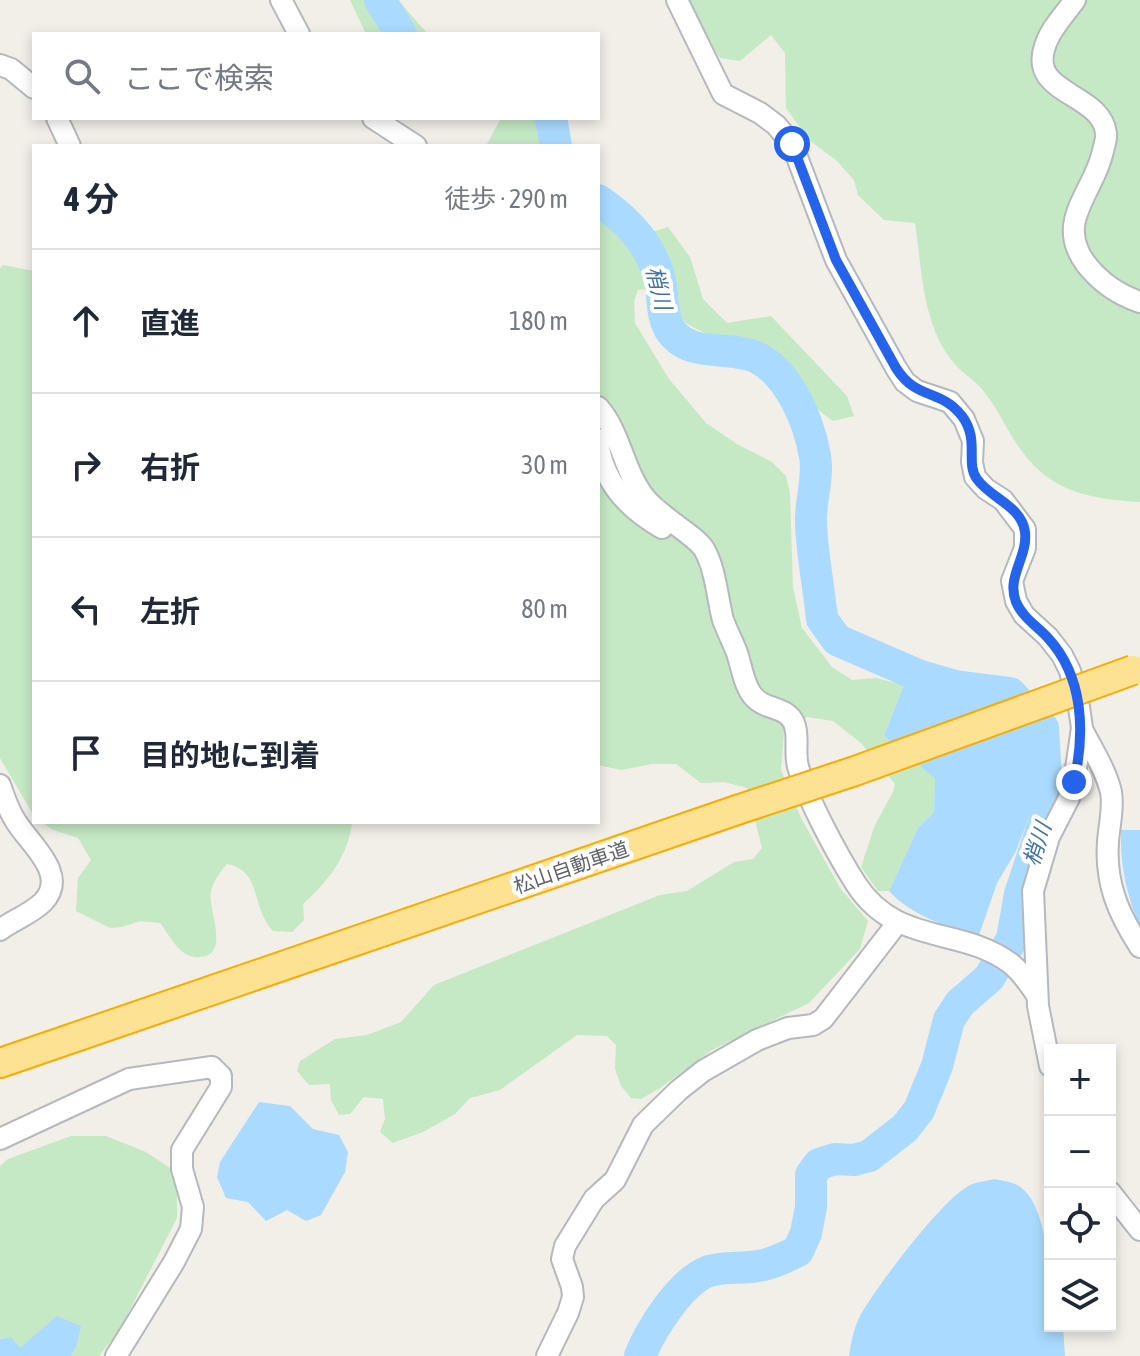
<!DOCTYPE html>
<html lang="ja">
<head>
<meta charset="utf-8">
<style>
  body { margin:0; font-family:"Asap Condensed","Noto Sans JP",sans-serif; background:#f2f2f3; color:#1f2937 }
  .controls { position:absolute; right:24px; bottom:24px; display:grid; overflow:hidden; border-radius:0px; box-shadow:0 4px 12px #0003 }
  .controls button { width:72px; height:72px; display:grid; place-items:center; padding:0; border:0; border-bottom:2px solid #e0e1e3; background:#fff; color:#1f2937; font:40px sans-serif }
  .stop { position:absolute; width:24px; height:24px; margin:-18px; border:6px solid #2563eb; border-radius:50%; background:#fff }
  .stop.end { background:#2563eb; border-color:#fff; box-shadow:0 2px 8px #0008 }
  .list { margin:0; padding:0; list-style:none }
  h2 { display:flex; justify-content:space-between; align-items:center; height:104px; margin:0; padding:0 32px; font-size:34px }
  h2 small { font-size:26px; font-weight:400; color:#747a83 }
  .list li { display:grid; grid-template-columns:52px 1fr auto; gap:24px; align-items:center; box-sizing:border-box; height:144px; padding:0 32px; border-top:2px solid #e0e1e3 }
  .list b { display:block; font-size:30px; white-space:nowrap }
  .list em { font-size:26px; font-style:normal; color:#747a83 }
  .icon { flex:none; width:44px; height:44px; fill:none; stroke:currentColor; stroke-width:2; stroke-linecap:round; stroke-linejoin:round }
  .map { position:relative; flex:none; width:1140px; height:1356px; overflow:hidden }
  .search { position:absolute; background:#fff; box-shadow:0 4px 12px #0003; left:32px; top:32px; width:568px; height:88px; display:flex; align-items:center; gap:20px; box-sizing:border-box; padding:0 28px; border-radius:0px; color:#747a83; font-size:30px }
  .panel { position:absolute; background:#fff; box-shadow:0 4px 12px #0003; left:32px; top:144px; width:568px; height:680px; border-radius:0px }
  .map>svg:first-child { display:block }
  .green { fill:#c5e8c5 }
  .water { fill:#aadaff }
  .lines { fill:none; stroke-linecap:round; stroke-linejoin:round }
  .river { stroke:#aadaff; stroke-width:32 }
  .minor-casing { stroke:#b5b8bc; stroke-width:24 }
  .highway-casing { stroke:#f9ab00; stroke-width:32 }
  .minor { stroke:#fff; stroke-width:20 }
  .highway { stroke:#fde293; stroke-width:28 }
  .highway-bridge-casing { stroke:#f9ab00; stroke-width:32; stroke-linecap:butt }
  .highway-bridge { stroke:#fde293; stroke-width:28 }
  .route { stroke:#2563eb; stroke-width:10 }
  .labels { text-anchor:middle; dominant-baseline:central; stroke-width:8; stroke-linejoin:round; paint-order:stroke }
  .street-label { font-size:20px; fill:#5f6368; stroke:#fff }
  .water-label { font-size:22px; font-style:italic; fill:#4174aa; stroke:#fff }
</style>
</head>
<body>
<div class="map">
<svg width="1140" height="1356" viewBox="0 0 1140 1356">
  <rect width="100%" height="100%" fill="#f1efe8"/>
  <!-- green -->
  <g class="green">
    <polygon points="350,0 398,0 426,32 432,34 366,34"/>
    <path d="M 689,0 L 1140,0 L 1140,502 C 1092,499 1051,493 1021,450 C 1008,432 999,411 985,393 C 977,381 963,374 954,363 C 922,326 922,269 915,223 L 884,220 L 858,195 L 854,180 L 837,161 L 809,140 L 786,108 L 785,53 L 771,35 L 740,61 L 720,58 L 710,43 Z"/>
    <polygon points="501,118 558,118 565,146 486,146"/>
    <path d="M 598,194 L 619,230 L 637,237 L 668,227 L 690,257 L 703,299 L 727,323 L 771,316 L 847,396 L 854,416 L 833,421 C 814,408 798,391 785,373 C 781,368 779,361 775,357 C 762,345 743,349 728,343 C 714,337 696,330 683,321 C 663,306 675,282 638,290 L 634,301 L 635,323 L 669,379 L 706,423 L 737,444 L 772,462 L 786,476 L 790,494 L 793,588 L 802,628 L 832,667 L 852,680 L 876,678 L 904,685 L 884,736 L 935,777 L 934,812 L 918,828 L 889,891 L 878,891 L 861,867 L 875,825 L 893,792 L 895,784 L 861,743 L 833,721 L 807,717 L 784,732 L 781,770 L 800,816 L 840,888 L 868,921 L 860,949 L 809,1003 L 712,1050 L 660,1088 L 641,1099 L 631,1098 L 621,1086 L 615,1069 L 616,1045 L 607,1036 L 577,1035 L 500,1090 L 470,1098 L 455,1114 L 423,1132 L 393,1143 L 380,1132 L 385,1119 L 383,1099 L 364,1097 L 350,1114 L 339,1115 L 331,1100 L 330,1084 L 309,1085 L 297,1071 L 300,1061 L 335,1039 L 367,1035 L 401,1022 L 434,985 L 660,895 L 687,891 L 734,862 L 753,859 L 762,848 L 747,788 L 724,782 L 701,783 L 676,764 L 652,764 L 621,770 L 598,765 Z"/>
    <polygon points="3,265 34,271 34,816 0,758 0,268"/>
    <path d="M 42,822 L 352,822 C 348,857 328,881 303,904 L 304,920 L 292,932 L 273,931 C 250,907 263,871 227,864 C 220,872 214,880 211,891 C 207,908 231,954 201,957 C 179,959 172,938 160,923 L 140,921 L 122,927 L 110,928 L 76,911 L 78,878 L 91,860 L 78,838 L 53,830 Z"/>
    <polygon points="71,1136 106,1136 146,1152 173,1170 177,1195 177,1218 120,1329 99,1356 71,1356 76,1348 20,1349 11,1337 0,1339 0,1166 8,1159"/>
  </g>
  <!-- water -->
  <g class="water">
    <path d="M 904,685 L 955,699 L 994,703 L 1028,728 L 1036,781 L 1032,810 L 1015,853 L 997,883 L 978,938 C 949,927 910,915 889,891 L 918,828 L 934,812 L 935,778 L 884,736 Z"/>
    <path d="M 1121,830 L 1140,830 L 1140,927 C 1126,894 1120,865 1121,830 Z"/>
    <polygon points="259,1102 290,1106 313,1129 339,1135 348,1152 345,1172 321,1215 306,1221 287,1210 266,1221 248,1202 226,1198 217,1177 220,1162"/>
    <path d="M 995,1179 C 1002,1181 1013,1182 1019,1186 C 1051,1206 1050,1292 1050,1326 L 1063,1326 L 1065,1356 L 849,1356 C 851,1342 854,1327 861,1314 C 878,1285 942,1199 970,1185 C 977,1182 987,1181 995,1179 Z"/>
    <polygon points="57,1316 81,1326 76,1348 71,1356 0,1356 0,1339 11,1337 20,1348"/>
  </g>
  <g class="lines">
    <!-- river -->
    <g class="river">
      <polyline points="380,0 401,34"/>
      <polyline points="551,118 556,146"/>
      <path d="M 598,200 C 628,220 655,249 661,286 C 663,300 662,315 669,328 C 688,360 730,344 758,358 C 790,375 809,422 815,456 C 819,477 810,501 811,523 C 812,555 819,587 822,619 L 837,640 L 920,676 L 955,686 L 1010,693 L 1043,728 L 1048,811 L 1020,894 L 1012,939 L 989,978 L 960,1003 L 949,1020 L 937,1066 L 919,1110 L 905,1128 L 869,1156 L 854,1160 L 835,1159 L 819,1164 L 811,1175 L 811,1207 L 806,1233 L 798,1251 C 786,1257 772,1264 758,1266 C 742,1269 725,1266 709,1271 C 681,1281 651,1329 640,1356"/>
    </g>
    <defs>
      <g id="minor">
        <polyline points="281,0 299,34"/>
        <polyline points="677,0 723,94 760,113 776,125 792,144 836,260 896,368 905,382 917,391 950,402 964,419 973,441 972,462 975,477 986,489 1003,500 1025,529 1025,548 1012,581 1016,601 1024,615 1048,637 1062,655 1070,671 1079,707 1082,728 1074,782 1069,798 1049,837 1033,891 1038,1006 1050,1066"/>
        <path d="M 1075,0 C 1065,14 1050,29 1045,46 C 1028,95 1101,92 1106,133 C 1107,138 1104,146 1103,151 C 1094,193 1054,221 1086,264 C 1100,282 1119,295 1140,302"/>
        <polyline points="0,65 11,69 34,88"/>
        <polyline points="57,118 70,146"/>
        <polyline points="373,118 416,146"/>
        <path d="M 598,407 C 621,433 623,470 645,498 C 659,516 695,535 704,549 C 716,570 717,597 723,620 C 727,631 733,642 737,653 C 741,665 743,678 748,688 C 759,713 785,703 794,723 C 800,738 793,754 799,770 C 809,802 838,856 856,884 C 896,946 960,926 1010,963 C 1021,971 1029,984 1037,995"/>
        <path d="M 598,439 C 601,480 627,508 662,528"/>
        <path d="M 1082,729 C 1092,749 1106,770 1111,792 C 1114,808 1109,825 1108,842 C 1105,883 1118,913 1140,947"/>
        <path d="M 0,785 C 4,797 8,809 15,820 C 28,843 70,874 43,902 C 31,914 13,920 0,930"/>
        <polyline points="0,1139 129,1079 212,1067 221,1076 221,1087 182,1150 182,1169 193,1207 191,1229 174,1262 116,1356"/>
        <polyline points="1110,1192 1140,1230"/>
        <polyline points="547,1356 568,1313 573,1297 572,1287 562,1259 565,1246 594,1199 615,1180 643,1125 679,1090 703,1071 757,1040 788,1028 813,1025 823,1019 898,922"/>
      </g>
      <polyline id="highway" points="0,1063 737,810"/>
    </defs>
    <!-- minor casing -->
    <use href="#minor" class="minor-casing"/>
    <!-- highway casing -->
    <use href="#highway" class="highway-casing"/>
    <!-- minor -->
    <use href="#minor" class="minor"/>
    <!-- highway -->
    <use href="#highway" class="highway"/>
    <defs>
      <polyline id="highway-bridge" points="737,810 855,771 1133,670"/>
    </defs>
    <!-- highway-bridge casing -->
    <use href="#highway-bridge" class="highway-bridge-casing"/>
    <!-- highway-bridge -->
    <use href="#highway-bridge" class="highway-bridge"/>
  </g>
  <g class="lines">
    <!-- route -->
    <path class="route" d="M 792,144 L 836,260 L 896,368 C 917,401 940,388 962,416 C 980,440 965,463 977,479 C 990,498 1022,506 1025,532 C 1028,557 1006,577 1016,602 C 1023,618 1037,626 1048,638 C 1084,677 1085,733 1074,782"/>
  </g>
  <g class="labels">
    <!-- street labels -->
    <g class="street-label">
      <text transform="translate(571 867) rotate(-19)">松山自動車道</text>
    </g>
    <!-- water labels -->
    <g class="water-label">
      <text transform="translate(659 288) rotate(76)">梢川</text>
      <text transform="translate(1037 844) rotate(-72)">梢川</text>
    </g>
  </g>
</svg>
<div class="controls">
<button>+</button>
<button>−</button>
<button><svg class="icon" aria-label="locate" viewBox="0 0 24 24"><circle cx="12" cy="12" r="6"/><path d="M12 2v4M12 18v4M2 12h4M18 12h4"/></svg></button>
<button><svg class="icon" aria-label="layers" viewBox="0 0 24 24"><path d="M12 4l9 5-9 5-9-5zM3 14l9 5 9-5"/></svg></button>
</div>
<div class="stop" style="left:792px;top:144px"></div>
<div class="stop end" style="left:1074px;top:782px"></div>
<div class="search"><svg class="icon" aria-label="search" viewBox="0 0 24 24"><circle cx="10" cy="10" r="6"/><path d="M15 15l6 6"/></svg>ここで検索</div>
<section class="panel">
<h2>4 分<small>徒歩 · 290 m</small></h2>
<ul class="list">
<li><svg class="icon" aria-label="ahead" viewBox="0 0 24 24"><path d="M12 20V5M6 11l6-6 6 6"/></svg><div><b>直進</b></div><em>180 m</em></li>
<li><svg class="icon" aria-label="right" viewBox="0 0 24 24"><path d="M7 20v-9h11M14 6l5 5-5 5"/></svg><div><b>右折</b></div><em>30 m</em></li>
<li><svg class="icon" aria-label="left" viewBox="0 0 24 24"><path d="M17 20v-9H6M10 6l-5 5 5 5"/></svg><div><b>左折</b></div><em>80 m</em></li>
<li><svg class="icon" aria-label="arrive" viewBox="0 0 24 24"><path d="M6 21V4h12l-3 4 3 4H6"/></svg><div><b>目的地に到着</b></div></li>
</ul>
</section>
</div>
</body>
</html>
